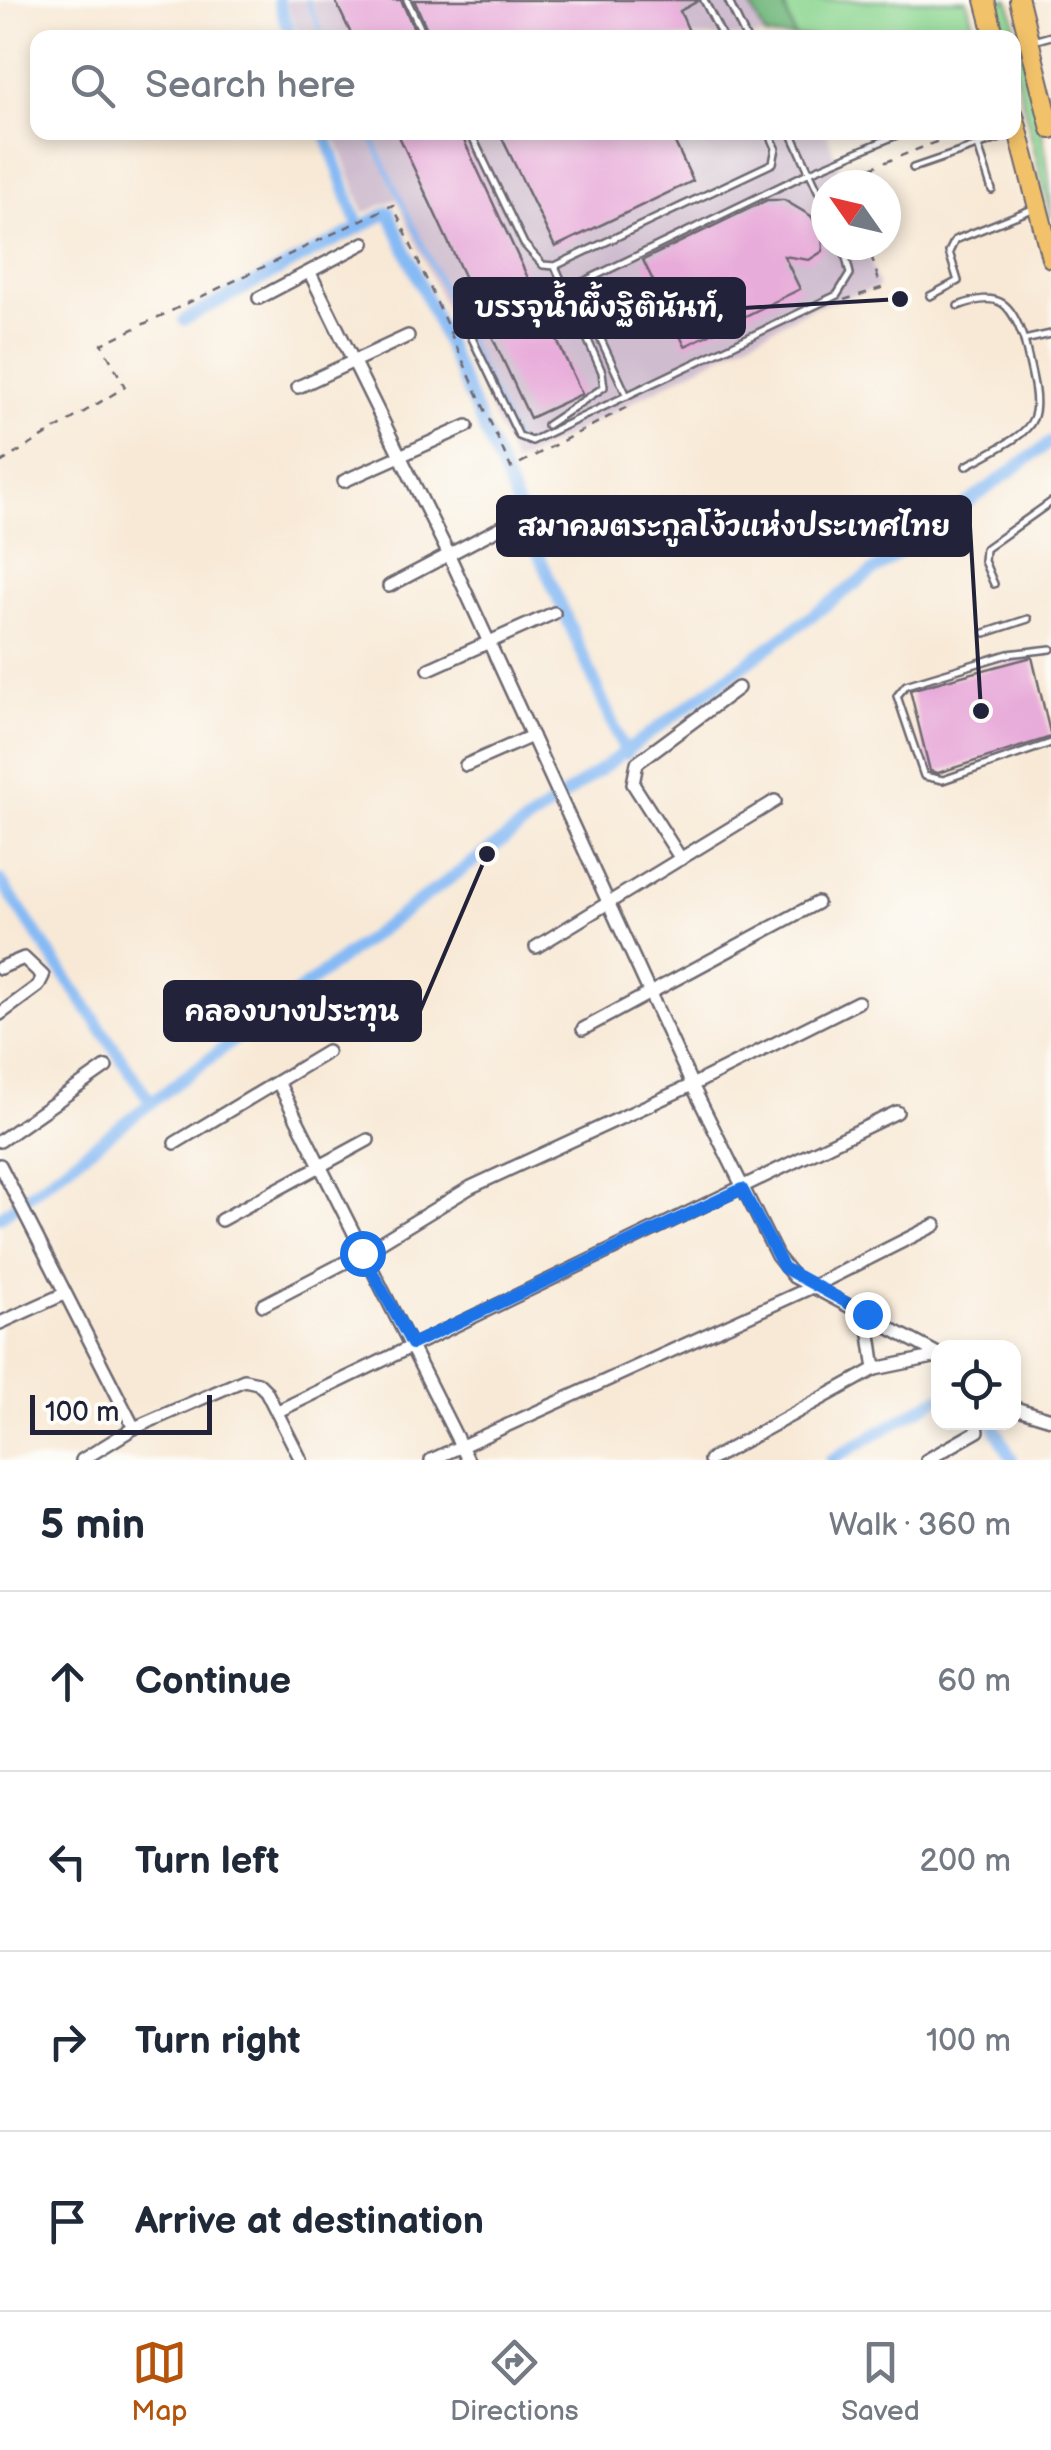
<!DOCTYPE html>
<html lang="en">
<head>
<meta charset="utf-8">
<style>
  body { margin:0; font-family:"Balsamiq Sans","Playpen Sans Thai",sans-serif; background:#f6f6f7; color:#1f2937 }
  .controls { position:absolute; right:30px; bottom:30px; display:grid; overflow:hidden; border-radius:20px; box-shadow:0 5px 15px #0003 }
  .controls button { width:90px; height:90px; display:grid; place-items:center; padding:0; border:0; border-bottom:2px solid #e0e1e3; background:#fff; color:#1f2937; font:50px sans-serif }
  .compass { position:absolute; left:811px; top:170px; width:90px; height:90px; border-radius:50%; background:#fff; box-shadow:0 5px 15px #0003; rotate:304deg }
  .scale { position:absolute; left:30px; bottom:25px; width:182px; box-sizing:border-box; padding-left:10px; border:5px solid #22223b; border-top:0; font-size:28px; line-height:35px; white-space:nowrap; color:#22223b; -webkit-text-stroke:8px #fdfcf7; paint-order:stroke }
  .stop { position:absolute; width:30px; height:30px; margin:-22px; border:8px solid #1a73e8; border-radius:50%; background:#fff }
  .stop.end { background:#1a73e8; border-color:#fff; box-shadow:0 2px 10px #0008 }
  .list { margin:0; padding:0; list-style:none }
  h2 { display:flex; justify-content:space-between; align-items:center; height:130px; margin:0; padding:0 40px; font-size:42px }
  h2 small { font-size:32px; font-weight:400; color:#747a83 }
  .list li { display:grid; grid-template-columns:65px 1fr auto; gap:30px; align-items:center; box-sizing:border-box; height:180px; padding:0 40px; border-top:2px solid #e0e1e3 }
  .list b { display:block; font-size:38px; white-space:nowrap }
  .list em { font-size:32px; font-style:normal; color:#747a83 }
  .icon { flex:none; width:55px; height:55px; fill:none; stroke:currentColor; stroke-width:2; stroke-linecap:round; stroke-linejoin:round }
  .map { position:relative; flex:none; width:1051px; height:1460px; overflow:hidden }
  .search { position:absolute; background:#fff; box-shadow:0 5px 15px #0003; left:30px; right:30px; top:30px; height:110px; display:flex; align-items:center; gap:25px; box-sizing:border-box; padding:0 35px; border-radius:20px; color:#747a83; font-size:38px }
  .sheet { height:850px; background:#fff }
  nav { display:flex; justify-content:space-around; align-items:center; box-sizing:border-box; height:140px; border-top:2px solid #e0e1e3; background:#fff; font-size:28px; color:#747a83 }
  nav a { display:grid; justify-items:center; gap:5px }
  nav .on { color:#b45309 }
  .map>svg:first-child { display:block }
  .industrial { fill:#cfbdcf }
  .green { fill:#8cd691; stroke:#577c66; stroke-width:2.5 }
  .forest { fill:#71b77b; stroke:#4a6c5b; stroke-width:2.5 }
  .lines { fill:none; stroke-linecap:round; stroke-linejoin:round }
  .stream { stroke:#86baf4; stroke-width:4 }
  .canal { stroke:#86baf4; stroke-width:12 }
  .building { fill:#e8acda }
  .lane-casing { stroke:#6d6871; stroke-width:10 }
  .street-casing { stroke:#6d6871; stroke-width:16 }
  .primary-casing { stroke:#6d6871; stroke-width:22 }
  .path { stroke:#6d6871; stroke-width:2.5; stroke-dasharray:8 8; stroke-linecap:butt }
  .lane { stroke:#fff; stroke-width:5 }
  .street { stroke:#fff; stroke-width:11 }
  .primary { stroke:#f2c26a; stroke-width:18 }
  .route { stroke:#1a73e8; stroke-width:12 }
  .leader { fill:none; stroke:#22223b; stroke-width:4 }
  .callout-dot { fill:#22223b; stroke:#fdfcf7; stroke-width:4 }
  .callout { fill:#22223b; stroke:#22223b; stroke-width:4 }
  .callout-label { font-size:28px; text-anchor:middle; font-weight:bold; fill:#fff }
</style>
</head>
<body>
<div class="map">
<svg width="1051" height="1460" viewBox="0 0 1051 1460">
  <rect width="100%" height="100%" fill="#fdfcf7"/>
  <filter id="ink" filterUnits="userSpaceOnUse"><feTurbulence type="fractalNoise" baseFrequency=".01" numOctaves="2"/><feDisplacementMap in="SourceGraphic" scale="20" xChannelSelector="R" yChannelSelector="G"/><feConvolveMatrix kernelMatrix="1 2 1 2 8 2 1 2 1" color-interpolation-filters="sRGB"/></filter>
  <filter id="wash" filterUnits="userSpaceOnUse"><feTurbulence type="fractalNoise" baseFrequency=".0048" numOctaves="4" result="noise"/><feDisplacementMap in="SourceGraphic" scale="40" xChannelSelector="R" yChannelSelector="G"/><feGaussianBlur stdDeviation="2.25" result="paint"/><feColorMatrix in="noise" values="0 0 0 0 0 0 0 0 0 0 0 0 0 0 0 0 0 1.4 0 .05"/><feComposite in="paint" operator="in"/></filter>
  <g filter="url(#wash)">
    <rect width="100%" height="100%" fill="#f8e9d6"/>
    <!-- industrial -->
    <g class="industrial">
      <polygon points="285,0 748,0 766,37 299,37"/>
      <polygon points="334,133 827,133 845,185 826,185 826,245 865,245 879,287 811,308 514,464 397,199 364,213"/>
    </g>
    <!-- green -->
    <g class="green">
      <polygon points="782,0 967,0 976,37 795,37"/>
      <path d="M 998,0 L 1009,0 C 1027,72 1051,143 1051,218 L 1014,65 L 1014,38 L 1007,37 Z"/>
    </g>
    <!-- forest -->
    <polygon class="forest" points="748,0 782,0 795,37 766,37"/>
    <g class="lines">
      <!-- stream -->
      <g class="stream">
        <polyline points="307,0 324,38"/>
        <polyline points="369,132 517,444"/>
      </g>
      <!-- canal -->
      <g class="canal">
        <polyline points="278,0 291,38"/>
        <polyline points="325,132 359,228"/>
        <polyline points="184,320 389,212 626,754"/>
        <polyline points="0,880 150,1101"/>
        <polyline points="0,1217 378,931 1051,442"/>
        <polyline points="992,1422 1012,1460"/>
        <polyline points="831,1460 938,1398"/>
      </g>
    </g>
    <g id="blocks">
      <!-- building -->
      <g class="building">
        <polygon points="335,0 401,0 418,38 353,38"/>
        <polygon points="414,0 698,0 698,1 680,11 692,38 431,38"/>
        <polygon points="397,132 460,132 582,394 530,418"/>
        <polygon points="499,132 670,132 693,181 555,247"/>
        <polygon points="767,200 784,200 811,216 822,233 823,251 809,260 784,256 800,289 685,346 643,260"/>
        <polygon points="1032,657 1051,737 938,773 930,771 910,690"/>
      </g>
    </g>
  </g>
  <g filter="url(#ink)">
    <use href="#blocks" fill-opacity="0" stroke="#6d6871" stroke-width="2.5"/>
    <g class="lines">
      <defs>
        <g id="lane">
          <polyline points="407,0 425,38"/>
          <polyline points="704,0 723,38"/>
          <polyline points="728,0 746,38"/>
          <polyline points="1033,41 1051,36"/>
          <polyline points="470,132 524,244 543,265 555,266 773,163 776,148 769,132"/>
          <polyline points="791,132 826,208"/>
          <polyline points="978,146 992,190"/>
          <polyline points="913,168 1015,133"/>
          <polyline points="930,296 958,281 949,252 955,240 1035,208"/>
          <path d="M 958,306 C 998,291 1010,300 1024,340 L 1051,334"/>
          <polyline points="457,307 519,436 532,441 837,295 850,274 843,245"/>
          <polyline points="627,396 580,294 583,282 810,172 904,132"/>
          <polyline points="547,425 604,387 602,372 555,266"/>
          <path d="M 966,466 C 1045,423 1045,428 1024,340"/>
          <polyline points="994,584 984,561 985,549 1051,502"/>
          <polyline points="985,633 1028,619"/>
          <polyline points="1051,649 1008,654 906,685 897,696 924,776 943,780 1051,743"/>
        </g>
        <g id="street">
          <polyline points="310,273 448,553 692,1085 777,1256 794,1277 938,1354"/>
          <polyline points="259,298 364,243"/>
          <polyline points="298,387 408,336"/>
          <polyline points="344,481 467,426"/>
          <polyline points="389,586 509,523"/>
          <polyline points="429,669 554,613"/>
          <polyline points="466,765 532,736"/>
          <polyline points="681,859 633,784 637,763 738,688"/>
          <polyline points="536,947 775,801"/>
          <polyline points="0,968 24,958 43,976 38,986 0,1014"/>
          <polyline points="583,1029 817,903"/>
          <polyline points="278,1082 468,1460"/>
          <polyline points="0,1141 106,1067"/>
          <polyline points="175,1143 327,1052"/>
          <polyline points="0,1165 134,1428"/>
          <polyline points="221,1220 368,1140"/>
          <polyline points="263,1305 363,1253 471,1187 692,1085 858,1002"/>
          <polyline points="867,1314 875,1369"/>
          <polyline points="0,1323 64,1294"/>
          <polyline points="1018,1409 1051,1419"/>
          <polyline points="278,1411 897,1112"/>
          <polyline points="82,1460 134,1428 244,1380 258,1383 266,1391 301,1460"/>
          <polyline points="431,1460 812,1287 935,1225"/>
          <polyline points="710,1460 875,1369 938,1356"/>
          <polyline points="927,1460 978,1431"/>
        </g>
        <g id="primary">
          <polyline points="985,0 995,38"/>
          <polyline points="1019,0 1051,129"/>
          <polyline points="1014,115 1051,258"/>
        </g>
      </defs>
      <!-- lane casing -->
      <use href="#lane" class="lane-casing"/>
      <!-- street casing -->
      <use href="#street" class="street-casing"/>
      <!-- primary casing -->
      <use href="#primary" class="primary-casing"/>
      <!-- path -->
      <g class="path">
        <polyline points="850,185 848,177 961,132"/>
        <polyline points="844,300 881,288 868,245"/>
        <polyline points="0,463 125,387 102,344 393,205 511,468 631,405"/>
      </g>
      <!-- lane -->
      <use href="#lane" class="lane"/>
      <!-- street -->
      <use href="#street" class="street"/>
      <!-- primary -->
      <use href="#primary" class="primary"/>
    </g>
  </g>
  <g class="lines" filter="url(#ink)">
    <!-- route -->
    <polyline class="route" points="362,1253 412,1344 742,1189 784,1268 867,1314"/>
  </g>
  <!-- callouts -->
  <path class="leader" d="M900 299L744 308M981 711L970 526M487 854L420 1011"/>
  <g class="callout-dot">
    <circle cx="900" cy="299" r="10"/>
    <circle cx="981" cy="711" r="10"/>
    <circle cx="487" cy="854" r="10"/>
  </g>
  <g class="callout">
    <rect x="455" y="279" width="289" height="58" rx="10"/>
    <rect x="498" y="497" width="472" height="58" rx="10"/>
    <rect x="165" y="982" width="255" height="58" rx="10"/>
  </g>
  <g class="callout-label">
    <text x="599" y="317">บรรจุน้ำผึ้งฐิตินันท์,</text>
    <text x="734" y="536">สมาคมตระกูลโง้วแห่งประเทศไทย</text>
    <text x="292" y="1021">คลองบางประทุน</text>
  </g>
</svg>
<div class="controls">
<button><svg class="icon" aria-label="locate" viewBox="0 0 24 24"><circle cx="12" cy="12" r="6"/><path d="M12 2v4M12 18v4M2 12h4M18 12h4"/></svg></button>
</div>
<svg class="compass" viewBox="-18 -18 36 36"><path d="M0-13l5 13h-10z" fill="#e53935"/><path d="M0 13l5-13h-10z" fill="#747a83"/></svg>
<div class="scale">100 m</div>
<div class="stop" style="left:362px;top:1253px"></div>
<div class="stop end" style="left:867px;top:1314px"></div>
<div class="search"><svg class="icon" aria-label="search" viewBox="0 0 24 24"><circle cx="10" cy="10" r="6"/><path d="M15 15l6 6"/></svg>Search here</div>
</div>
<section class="sheet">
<h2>5 min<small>Walk · 360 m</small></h2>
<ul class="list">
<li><svg class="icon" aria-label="ahead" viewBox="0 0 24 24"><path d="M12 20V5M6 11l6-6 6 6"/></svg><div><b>Continue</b></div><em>60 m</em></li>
<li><svg class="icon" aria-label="left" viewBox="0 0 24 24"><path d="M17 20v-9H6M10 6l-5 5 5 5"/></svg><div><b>Turn left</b></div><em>200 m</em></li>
<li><svg class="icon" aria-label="right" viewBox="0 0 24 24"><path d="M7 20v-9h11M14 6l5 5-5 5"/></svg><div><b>Turn right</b></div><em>100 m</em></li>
<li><svg class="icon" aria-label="arrive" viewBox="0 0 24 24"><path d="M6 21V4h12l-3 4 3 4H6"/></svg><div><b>Arrive at destination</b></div></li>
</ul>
</section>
<nav>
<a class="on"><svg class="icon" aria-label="map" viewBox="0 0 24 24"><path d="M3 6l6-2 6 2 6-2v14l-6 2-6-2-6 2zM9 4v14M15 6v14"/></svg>Map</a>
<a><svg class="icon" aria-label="directions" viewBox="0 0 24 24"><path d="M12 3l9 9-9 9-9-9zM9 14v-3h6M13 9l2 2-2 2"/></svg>Directions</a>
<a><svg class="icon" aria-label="saved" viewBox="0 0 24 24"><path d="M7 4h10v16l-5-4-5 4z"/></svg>Saved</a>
</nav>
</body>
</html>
